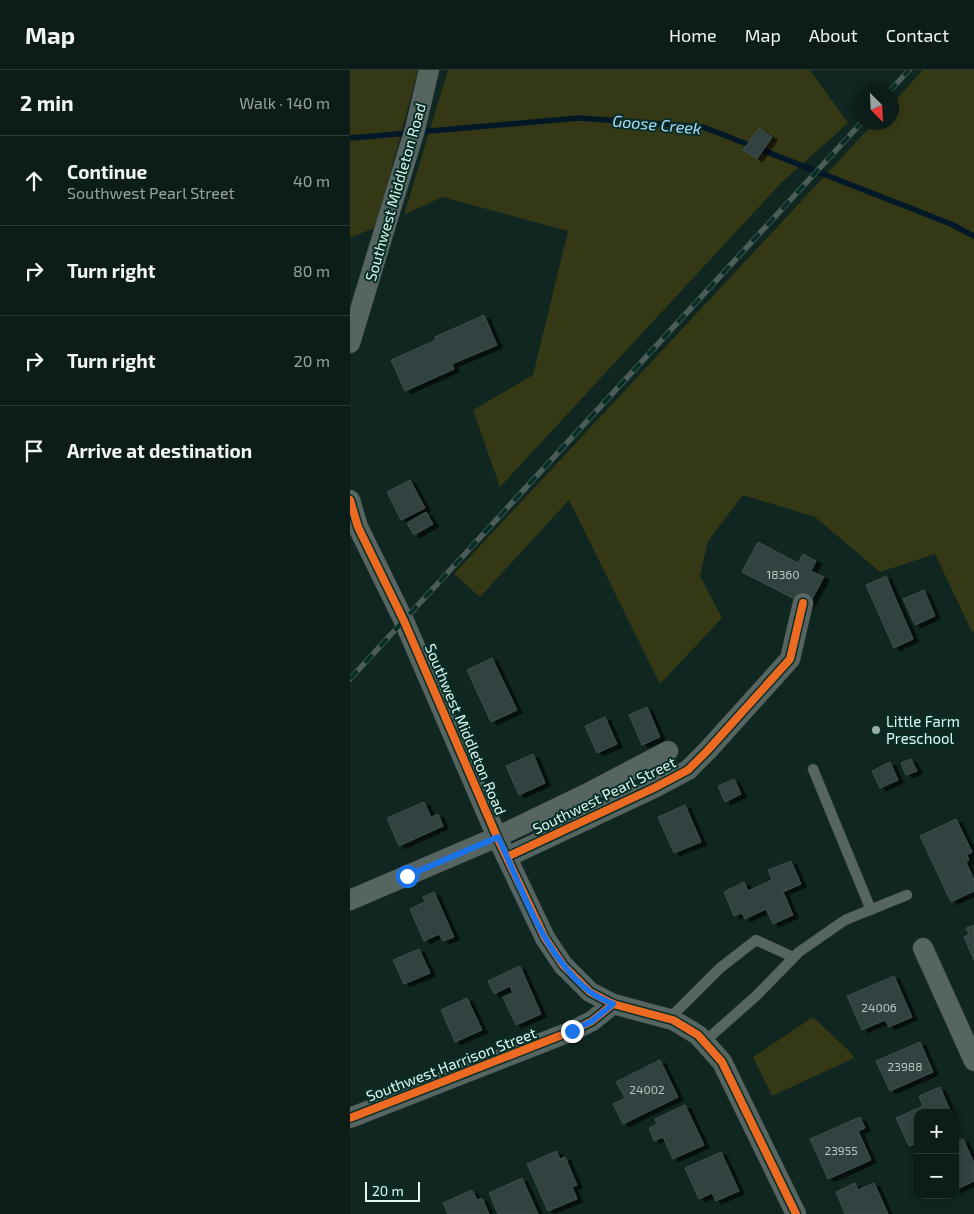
<!DOCTYPE html>
<html lang="en">
<head>
<meta charset="utf-8">
<style>
  body { margin:0; font-family:"Exo 2",sans-serif; background:#1a2926; color:#f1f3f6 }
  .controls { position:absolute; right:15px; bottom:15px; display:grid; overflow:hidden; border-radius:10px; box-shadow:0 2px 8px #0003 }
  .controls button { width:45px; height:45px; display:grid; place-items:center; padding:0; border:0; border-bottom:1px solid #2c3a38; background:#0c1c19; color:#f1f3f6; font:25px sans-serif }
  .compass { position:absolute; left:504px; top:15px; width:45px; height:45px; border-radius:50%; background:#0c1c19; box-shadow:0 2px 8px #0003; rotate:156deg }
  .scale { position:absolute; left:15px; bottom:12px; width:55px; box-sizing:border-box; padding-left:5px; border:2px solid #e1f6f0; border-top:0; font-size:14px; line-height:18px; white-space:nowrap; color:#e1f6f0; -webkit-text-stroke:4px #072f27; paint-order:stroke }
  .stop { position:absolute; width:15px; height:15px; margin:-11px; border:4px solid #1a73e8; border-radius:50%; background:#fff }
  .stop.end { background:#1a73e8; border-color:#fff; box-shadow:0 1px 5px #0008 }
  .list { margin:0; padding:0; list-style:none }
  h2 { display:flex; justify-content:space-between; align-items:center; height:65px; margin:0; padding:0 20px; font-size:21px }
  h2 small { font-size:16px; font-weight:400; color:#9aa1a2 }
  .list li { display:grid; grid-template-columns:32px 1fr auto; gap:15px; align-items:center; box-sizing:border-box; height:90px; padding:0 20px; border-top:1px solid #2c3a38 }
  .list b { display:block; font-size:19px; white-space:nowrap }
  .list p { margin:0; font-size:16px; white-space:nowrap; color:#9aa1a2 }
  .list em { font-size:16px; font-style:normal; color:#9aa1a2 }
  .icon { flex:none; width:28px; height:28px; fill:none; stroke:currentColor; stroke-width:2; stroke-linecap:round; stroke-linejoin:round }
  .map { position:relative; flex:none; width:624px; height:1144px; overflow:hidden }
  header { display:flex; align-items:center; gap:30px; box-sizing:border-box; height:70px; padding:0 25px; background:#0c1c19; border-bottom:1px solid #2c3a38 }
  header strong { font-size:24px }
  nav { display:flex; gap:28px; margin-inline-start:auto; font-size:18px }
  main { display:flex }
  aside { flex:1; background:#0c1c19 }
  .map>svg:first-child { display:block }
  .green { fill:#353815 }
  .lines { fill:none; stroke-linecap:round; stroke-linejoin:round }
  .stream { stroke:#021828; stroke-width:5.5 }
  .building { fill:#304240; stroke:#3e504e; filter:url(#shadow) }
  .service-casing { stroke:#32413d; stroke-width:11 }
  .minor-casing { stroke:#32413d; stroke-width:21 }
  .service { stroke:#566561; stroke-width:10 }
  .minor { stroke:#566561; stroke-width:20 }
  .rail-casing { stroke:#4c5d59; stroke-width:5.5 }
  .rail { stroke:#072f27; stroke-width:4; stroke-dasharray:11; stroke-linecap:butt }
  .cycleway-casing { stroke:#072f27; stroke-width:11 }
  .cycleway { stroke:#ed6a23; stroke-width:8 }
  .route { stroke:#1a73e8; stroke-width:6 }
  .poi-dot { fill:#98ada8; stroke:#072f27; stroke-width:2 }
  .labels { text-anchor:middle; dominant-baseline:central; stroke-width:4; stroke-linejoin:round; paint-order:stroke }
  .number-label { font-size:12px; fill:#b5c9c4 }
  .street-label { font-size:15px; fill:#e1f6f0; stroke:#072f27 }
  .poi-label { font-size:15px; fill:#e1f6f0; stroke:#072f27; text-anchor:start }
  .water-label { font-size:16px; font-style:italic; fill:#b0dafc; stroke:#072f27 }
</style>
</head>
<body>
<header>
<strong>Map</strong>
<nav><a>Home</a><a>Map</a><a>About</a><a>Contact</a></nav>
</header>
<main>
<aside>
<h2>2 min<small>Walk · 140 m</small></h2>
<ul class="list">
<li><svg class="icon" aria-label="ahead" viewBox="0 0 24 24"><path d="M12 20V5M6 11l6-6 6 6"/></svg><div><b>Continue</b><p>Southwest Pearl Street</p></div><em>40 m</em></li>
<li><svg class="icon" aria-label="right" viewBox="0 0 24 24"><path d="M7 20v-9h11M14 6l5 5-5 5"/></svg><div><b>Turn right</b></div><em>80 m</em></li>
<li><svg class="icon" aria-label="right" viewBox="0 0 24 24"><path d="M7 20v-9h11M14 6l5 5-5 5"/></svg><div><b>Turn right</b></div><em>20 m</em></li>
<li><svg class="icon" aria-label="arrive" viewBox="0 0 24 24"><path d="M6 21V4h12l-3 4 3 4H6"/></svg><div><b>Arrive at destination</b></div></li>
</ul>
</aside>
<div class="map">
<svg width="624" height="1144" viewBox="0 0 624 1144">
  <defs>
    <filter id="shadow"><feDropShadow dx="5.5" dy="3" stdDeviation="0" flood-color="#0009"/></filter>
  </defs>
  <rect width="100%" height="100%" fill="#102621"/>
  <!-- green -->
  <g class="green">
    <polygon points="0,0 68,0 26,157 0,168"/>
    <polygon points="98,0 460,0 498,53 431,113 150,417 123,340 183,305 218,161 92,127 54,145"/>
    <polygon points="573,0 624,0 624,561 622,562 585,484 530,502 465,447 393,425 358,471 350,506 372,548 310,614 219,430 130,527 104,504 524,53 542,52 542,34"/>
    <polygon points="463,947 502,984 504,988 422,1026 403,987"/>
  </g>
  <g class="lines">
    <!-- stream -->
    <g class="stream">
      <polyline points="68,62 229,48 353,57 601,154 624,166"/>
      <polyline points="0,68 59,63"/>
    </g>
  </g>
  <!-- building -->
  <g class="building">
    <polygon points="409,58 422,67 407,89 393,80"/>
    <polygon points="134,245 147,275 102,294 104,299 55,321 41,290 86,270 85,267"/>
    <polygon points="60,410 75,438 51,450 37,422"/>
    <polygon points="76,442 83,454 64,465 57,453"/>
    <polygon points="408,472 448,493 453,484 466,491 461,501 474,507 458,536 392,502"/>
    <polygon points="536,506 563,569 544,578 516,515"/>
    <polygon points="574,520 585,546 565,555 553,529"/>
    <polygon points="142,588 167,640 141,652 117,600"/>
    <polygon points="297,637 310,667 292,675 279,645"/>
    <polygon points="255,647 267,674 247,683 235,656"/>
    <polygon points="183,684 195,713 169,725 156,696"/>
    <polygon points="561,689 567,701 556,705 551,693"/>
    <polygon points="540,692 548,710 530,718 522,701"/>
    <polygon points="384,709 391,724 375,732 368,716"/>
    <polygon points="74,732 81,747 88,744 93,756 49,776 37,748"/>
    <polygon points="335,735 351,772 324,783 308,747"/>
    <polygon points="606,749 622,782 617,785 619,790 616,792 624,810 624,821 601,832 570,766"/>
    <polygon points="441,791 451,814 433,822 443,845 423,854 416,839 395,849 392,843 384,846 374,822 394,812 398,821 422,810 418,800"/>
    <polygon points="84,822 104,867 93,871 89,864 74,871 60,839 75,832 73,827"/>
    <polygon points="624,855 624,890 614,867 619,864 616,858"/>
    <polygon points="69,879 80,903 54,914 43,890"/>
    <polygon points="170,896 191,944 166,955 153,927 163,923 160,916 144,924 138,911"/>
    <polygon points="544,906 562,947 539,957 535,950 512,960 497,926"/>
    <polygon points="117,928 132,960 105,972 91,940"/>
    <polygon points="570,972 583,1002 540,1021 526,991"/>
    <polygon points="310,990 328,1027 273,1054 263,1034 275,1028 266,1012"/>
    <polygon points="590,1017 601,1043 568,1043 568,1073 559,1076 546,1048 573,1036 569,1026"/>
    <polygon points="335,1035 354,1075 323,1089 313,1067 304,1071 299,1058 307,1054 305,1049"/>
    <polygon points="510,1047 515,1058 508,1061 521,1090 478,1109 460,1069"/>
    <polygon points="613,1069 624,1093 624,1100 623,1100 624,1111 605,1120 605,1073"/>
    <polygon points="206,1081 210,1089 215,1087 227,1115 222,1117 227,1129 198,1141 177,1094"/>
    <polygon points="371,1082 389,1121 366,1131 362,1123 349,1129 335,1098"/>
    <polygon points="172,1108 188,1144 148,1144 139,1123"/>
    <polygon points="505,1113 508,1120 524,1113 538,1144 495,1144 486,1122"/>
    <polygon points="122,1120 127,1130 132,1128 139,1144 98,1144 93,1133"/>
  </g>
  <g class="lines">
    <defs>
      <g id="service">
        <polyline points="463,699 521,840"/>
        <polyline points="319,949 370,898 406,870 443,887"/>
        <polyline points="354,972 406,926 449,882 495,850 557,825"/>
      </g>
      <g id="minor">
        <polyline points="0,273 65,59 79,0"/>
        <polyline points="0,430 8,457 54,551 147,767 195,868 213,895 240,922 263,934 323,950 348,965 372,992 446,1144"/>
        <polyline points="157,787 304,718 338,700 358,680 440,589 453,533"/>
        <polyline points="0,830 147,767 236,724 318,681"/>
        <polyline points="573,878 624,991"/>
        <polyline points="0,1048 222,961 242,951 263,934"/>
      </g>
    </defs>
    <!-- service casing -->
    <use href="#service" class="service-casing"/>
    <!-- minor casing -->
    <use href="#minor" class="minor-casing"/>
    <!-- service -->
    <use href="#service" class="service"/>
    <!-- minor -->
    <use href="#minor" class="minor"/>
    <defs>
      <g id="rail">
        <polyline points="539,22 559,0"/>
        <polyline points="0,609 512,52"/>
      </g>
    </defs>
    <!-- rail casing -->
    <use href="#rail" class="rail-casing"/>
    <!-- rail -->
    <use href="#rail" class="rail"/>
    <defs>
      <g id="cycleway">
        <polyline points="0,430 8,457 54,551 147,767 195,868 213,895 240,922 263,934 323,950 348,965 372,992 446,1144"/>
        <polyline points="157,787 304,718 338,700 358,680 440,589 453,533"/>
        <polyline points="0,1048 222,961 242,951 263,934"/>
      </g>
    </defs>
    <!-- cycleway casing -->
    <use href="#cycleway" class="cycleway-casing"/>
    <!-- cycleway -->
    <use href="#cycleway" class="cycleway"/>
  </g>
  <g class="lines">
    <!-- route -->
    <path class="route" d="M 57,806 L 148,767 C 173,820 192,883 239,921 C 246,927 255,930 263,934 L 242,951 L 222,961"/>
  </g>
  <!-- markers -->
  <circle class="poi-dot" cx="526" cy="660" r="5"/>
  <g class="labels">
    <!-- number labels -->
    <g class="number-label">
      <text x="433" y="504">18360</text>
      <text x="529" y="937">24006</text>
      <text x="555" y="996">23988</text>
      <text x="297" y="1019">24002</text>
      <text x="491" y="1080">23955</text>
    </g>
    <!-- street labels -->
    <g class="street-label">
      <text transform="translate(45 122) rotate(-74)">Southwest Middleton Road</text>
      <text transform="translate(116 659) rotate(67)">Southwest Middleton Road</text>
      <text transform="translate(254 725) rotate(-26)">Southwest Pearl Street</text>
      <text transform="translate(101 994) rotate(-21)">Southwest Harrison Street</text>
    </g>
    <!-- poi labels -->
    <g class="poi-label">
      <text x="536" y="651">Little Farm<tspan x="536" dy="17">Preschool</tspan></text>
    </g>
    <!-- water labels -->
    <g class="water-label">
      <text transform="translate(307 54) rotate(5)">Goose Creek</text>
    </g>
  </g>
</svg>
<div class="controls">
<button>+</button>
<button>−</button>
</div>
<svg class="compass" viewBox="-18 -18 36 36"><path d="M0-13l5 13h-10z" fill="#e53935"/><path d="M0 13l5-13h-10z" fill="#9aa1a2"/></svg>
<div class="scale">20 m</div>
<div class="stop" style="left:57px;top:806px"></div>
<div class="stop end" style="left:222px;top:961px"></div>
</div>
</main>
</body>
</html>
